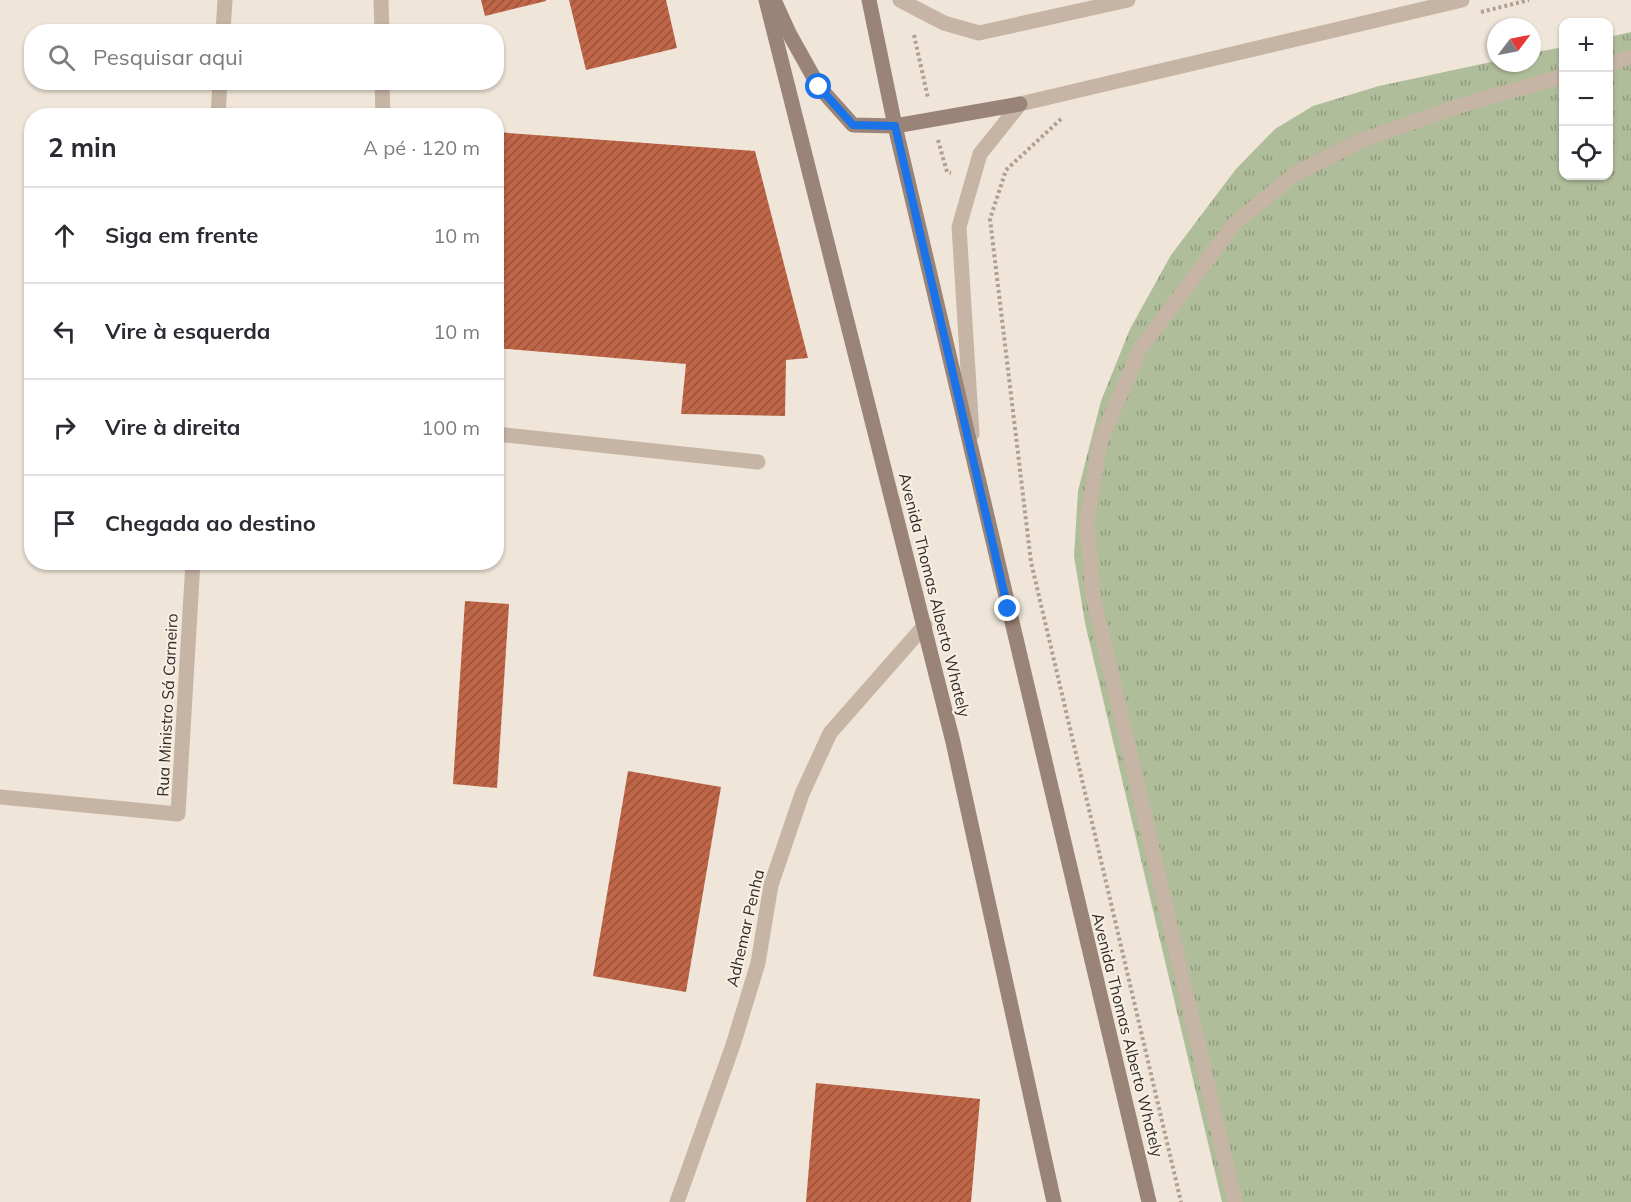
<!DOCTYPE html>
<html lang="pt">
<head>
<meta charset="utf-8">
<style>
  body { margin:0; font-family:Mulish,sans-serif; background:#f2f2f3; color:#2b2b33 }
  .controls { position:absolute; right:18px; top:18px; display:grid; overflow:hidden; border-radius:12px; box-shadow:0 2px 4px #0004 }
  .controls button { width:54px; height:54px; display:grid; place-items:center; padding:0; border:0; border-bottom:2px solid #e1e1e2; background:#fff; color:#2b2b33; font:30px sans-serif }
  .compass { position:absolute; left:1487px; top:18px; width:54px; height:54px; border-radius:50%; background:#fff; box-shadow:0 2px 4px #0004; rotate:58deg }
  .stop { position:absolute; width:18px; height:18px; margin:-14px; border:4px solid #1a73e8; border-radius:50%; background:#fff }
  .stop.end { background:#1a73e8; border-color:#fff; box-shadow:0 2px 6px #0008 }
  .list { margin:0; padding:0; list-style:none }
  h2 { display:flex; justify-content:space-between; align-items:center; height:78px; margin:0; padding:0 24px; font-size:26px }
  h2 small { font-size:20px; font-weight:400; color:#7c7c81 }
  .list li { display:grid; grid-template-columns:39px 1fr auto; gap:18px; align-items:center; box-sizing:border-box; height:96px; padding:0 24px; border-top:2px solid #e1e1e2 }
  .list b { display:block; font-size:22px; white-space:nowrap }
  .list em { font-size:20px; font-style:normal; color:#7c7c81 }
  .icon { flex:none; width:33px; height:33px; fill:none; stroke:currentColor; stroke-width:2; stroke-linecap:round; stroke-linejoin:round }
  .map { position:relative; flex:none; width:1631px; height:1202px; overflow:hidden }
  .search { position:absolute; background:#fff; box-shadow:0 2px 4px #0004; left:24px; top:24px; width:480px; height:66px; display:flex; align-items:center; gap:15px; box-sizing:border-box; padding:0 21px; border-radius:24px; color:#7c7c81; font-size:22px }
  .panel { position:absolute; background:#fff; box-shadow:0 2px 4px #0004; left:24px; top:108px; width:480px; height:462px; border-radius:24px }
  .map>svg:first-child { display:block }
  .grass { fill:url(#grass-tufts) }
  .building { fill:url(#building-hatch) }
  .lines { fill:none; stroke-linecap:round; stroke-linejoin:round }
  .path { stroke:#b29f90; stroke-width:4; stroke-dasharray:3 3; stroke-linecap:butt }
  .service { stroke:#c6b5a5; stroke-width:15 }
  .minor { stroke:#c6b5a5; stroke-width:15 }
  .secondary { stroke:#998477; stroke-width:15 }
  .route { stroke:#1a73e8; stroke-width:8 }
  .labels { text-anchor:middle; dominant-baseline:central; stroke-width:4.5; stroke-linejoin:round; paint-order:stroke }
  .street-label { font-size:16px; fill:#322a26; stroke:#f7efe4 }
</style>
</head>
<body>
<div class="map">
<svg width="1631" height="1202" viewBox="0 0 1631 1202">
  <defs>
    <pattern id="grass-tufts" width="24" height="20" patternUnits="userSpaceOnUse" patternTransform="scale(1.5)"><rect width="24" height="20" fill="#b0bd9a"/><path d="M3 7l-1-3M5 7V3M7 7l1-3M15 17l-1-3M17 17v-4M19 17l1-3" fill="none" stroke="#909a7d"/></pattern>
    <pattern id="building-hatch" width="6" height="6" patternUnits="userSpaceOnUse" patternTransform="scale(1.5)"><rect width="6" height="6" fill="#be6647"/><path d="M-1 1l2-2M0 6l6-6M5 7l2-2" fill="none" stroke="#9b543b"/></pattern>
  </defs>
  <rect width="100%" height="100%" fill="#efe5d8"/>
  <!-- grass -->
  <polygon class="grass" points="1631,32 1631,1202 1222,1202 1085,623 1074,556 1078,491 1101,401 1130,329 1171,255 1236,169 1275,129 1313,106 1379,86 1496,61 1496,63 1532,63 1532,53 1563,47 1564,176 1608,176 1609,37"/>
  <!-- building -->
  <g class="building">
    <polygon points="481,0 546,0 546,1 485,16"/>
    <polygon points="569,0 666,0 677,48 586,70"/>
    <polygon points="496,132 755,151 808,358 786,360 785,416 681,414 686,364 496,348"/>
    <polygon points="465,601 509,604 497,788 453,784"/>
    <polygon points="628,771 721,787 686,992 593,976"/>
    <polygon points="816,1083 980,1099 971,1202 806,1202"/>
  </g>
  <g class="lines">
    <!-- path -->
    <g class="path">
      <polyline points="1481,12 1529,0"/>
      <polyline points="914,35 928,98"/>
      <polyline points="1061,119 1006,170 990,219 1031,562 1181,1202"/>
      <polyline points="938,140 947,172 951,173"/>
    </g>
    <!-- service -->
    <g class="service">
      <polyline points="381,0 382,32"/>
      <polyline points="900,0 944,23 979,33 1128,0"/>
      <polyline points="382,82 383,116"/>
      <polyline points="496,434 758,462"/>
      <polyline points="972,434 959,227 980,154 1020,104 1462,0"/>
    </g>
    <!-- minor -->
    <g class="minor">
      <polyline points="223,32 225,0"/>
      <polyline points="1608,64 1631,57"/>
      <polyline points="218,116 220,82"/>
      <polyline points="0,797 178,814 193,562"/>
      <polyline points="677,1202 733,1045 758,963 771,885 802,794 830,733 925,625"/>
      <polyline points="1235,1202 1093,596 1087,521 1100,442 1140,349 1235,223 1295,174 1362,140 1455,107 1564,76"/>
    </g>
    <!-- secondary -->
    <g class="secondary">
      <polyline points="766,0 953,742 1054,1202"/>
      <polyline points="774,0 790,35 819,87 853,125 895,126 1020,104"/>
      <polyline points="869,0 895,126 1149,1202"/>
    </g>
  </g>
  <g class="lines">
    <!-- route -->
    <polyline class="route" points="819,87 853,125 895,126 1008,609"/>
  </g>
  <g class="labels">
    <!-- street labels -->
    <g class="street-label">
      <text transform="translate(935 595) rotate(76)">Avenida Thomas Alberto Whately</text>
      <text transform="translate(167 705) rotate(-87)">Rua Ministro Sá Carneiro</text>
      <text transform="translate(745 928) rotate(-77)">Adhemar Penha</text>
      <text transform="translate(1128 1035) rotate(76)">Avenida Thomas Alberto Whately</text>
    </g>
  </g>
</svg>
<div class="controls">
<button>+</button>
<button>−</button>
<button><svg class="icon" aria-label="locate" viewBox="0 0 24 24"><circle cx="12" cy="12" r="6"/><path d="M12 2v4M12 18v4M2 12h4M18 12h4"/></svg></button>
</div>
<svg class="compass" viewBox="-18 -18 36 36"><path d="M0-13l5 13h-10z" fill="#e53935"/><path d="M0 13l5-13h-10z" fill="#7c7c81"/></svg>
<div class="stop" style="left:819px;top:87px"></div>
<div class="stop end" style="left:1008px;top:609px"></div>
<div class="search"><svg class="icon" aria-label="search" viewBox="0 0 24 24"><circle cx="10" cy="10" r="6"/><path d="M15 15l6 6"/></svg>Pesquisar aqui</div>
<section class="panel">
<h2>2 min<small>A pé · 120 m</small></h2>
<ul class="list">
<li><svg class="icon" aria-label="ahead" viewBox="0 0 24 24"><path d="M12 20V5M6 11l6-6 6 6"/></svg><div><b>Siga em frente</b></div><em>10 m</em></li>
<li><svg class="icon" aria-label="left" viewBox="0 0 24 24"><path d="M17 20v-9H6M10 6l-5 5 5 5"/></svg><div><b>Vire à esquerda</b></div><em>10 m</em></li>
<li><svg class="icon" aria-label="right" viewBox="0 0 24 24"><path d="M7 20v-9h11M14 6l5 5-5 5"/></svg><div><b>Vire à direita</b></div><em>100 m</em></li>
<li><svg class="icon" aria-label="arrive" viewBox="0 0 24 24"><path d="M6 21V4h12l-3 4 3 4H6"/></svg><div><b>Chegada ao destino</b></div></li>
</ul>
</section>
</div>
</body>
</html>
